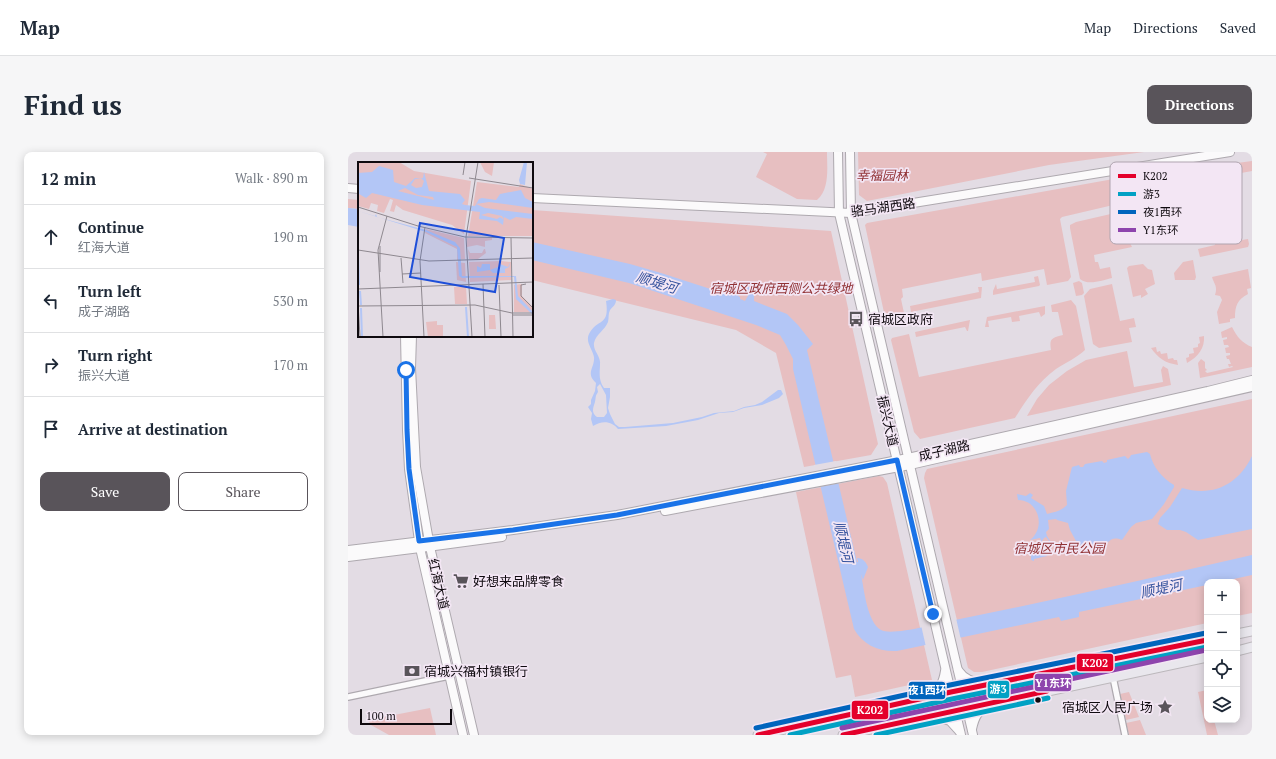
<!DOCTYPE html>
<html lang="en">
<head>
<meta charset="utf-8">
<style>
  body { margin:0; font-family:"PT Serif","Noto Sans SC",serif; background:#f6f6f7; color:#1f2937 }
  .controls { position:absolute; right:12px; bottom:12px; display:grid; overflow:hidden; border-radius:8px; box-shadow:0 2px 10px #0003 }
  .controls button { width:36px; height:36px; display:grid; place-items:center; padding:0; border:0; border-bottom:1px solid #e0e1e3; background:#fff; color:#1f2937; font:20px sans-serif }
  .scale { position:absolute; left:12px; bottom:10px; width:92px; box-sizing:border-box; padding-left:4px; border:2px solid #0f0a0f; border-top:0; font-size:11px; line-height:14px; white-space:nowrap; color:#0f0a0f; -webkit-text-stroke:3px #f3e6f4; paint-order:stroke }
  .stop { position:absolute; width:12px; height:12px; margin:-9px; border:3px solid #1a73e8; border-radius:50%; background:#fff }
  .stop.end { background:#1a73e8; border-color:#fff; box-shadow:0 1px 4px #0008 }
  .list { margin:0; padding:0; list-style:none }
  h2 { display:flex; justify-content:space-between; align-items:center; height:52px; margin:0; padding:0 16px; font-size:17px }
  h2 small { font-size:13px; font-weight:400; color:#747a83 }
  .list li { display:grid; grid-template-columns:26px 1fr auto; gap:12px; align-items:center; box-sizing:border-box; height:64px; padding:0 16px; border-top:1px solid #e0e1e3 }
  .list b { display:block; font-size:15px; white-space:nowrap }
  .list p { margin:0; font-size:13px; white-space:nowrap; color:#747a83 }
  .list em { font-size:13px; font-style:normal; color:#747a83 }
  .actions { display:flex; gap:8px; padding:12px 16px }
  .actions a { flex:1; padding:9px 0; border:1px solid #59545a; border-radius:8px; text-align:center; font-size:14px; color:#59545a }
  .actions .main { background:#59545a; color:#fff }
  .icon { flex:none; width:22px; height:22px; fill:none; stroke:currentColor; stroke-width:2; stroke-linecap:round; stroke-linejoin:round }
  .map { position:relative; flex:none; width:904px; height:583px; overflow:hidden; border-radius:8px }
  header { display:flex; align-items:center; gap:24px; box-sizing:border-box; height:56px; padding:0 20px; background:#fff; border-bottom:1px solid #e0e1e3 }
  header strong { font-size:19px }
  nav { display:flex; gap:22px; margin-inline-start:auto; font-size:14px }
  .intro { display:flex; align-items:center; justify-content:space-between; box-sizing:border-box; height:96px; padding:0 24px }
  h1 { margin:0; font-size:28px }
  .button { padding:10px 18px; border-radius:8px; background:#59545a; color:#fff; font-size:14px; font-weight:700 }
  main { display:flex; gap:24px; padding:0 24px }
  aside { flex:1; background:#fff; border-radius:8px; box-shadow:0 2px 10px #0003 }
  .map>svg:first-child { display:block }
  .green { fill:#e7bfc1 }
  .water { fill:#b3c6f6; fill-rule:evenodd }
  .pier { fill:#e3dce4 }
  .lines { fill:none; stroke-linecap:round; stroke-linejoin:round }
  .street-casing { stroke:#aea9af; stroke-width:8 }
  .secondary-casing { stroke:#aea9af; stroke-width:10 }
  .primary-casing { stroke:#bcb8bc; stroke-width:11 }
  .street { stroke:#fbfafb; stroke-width:5.5 }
  .secondary { stroke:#fbfafb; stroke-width:8 }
  .primary { stroke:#e9e7ed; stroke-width:9 }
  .bus-1-casing { stroke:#f3e6f4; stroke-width:8 }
  .bus-2-casing { stroke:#f3e6f4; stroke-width:8 }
  .bus-3-casing { stroke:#f3e6f4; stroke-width:8 }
  .bus-4-casing { stroke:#f3e6f4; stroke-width:8 }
  .bus-1 { stroke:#e4002b; stroke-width:5 }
  .bus-2 { stroke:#01a1c4; stroke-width:5 }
  .bus-3 { stroke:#0065bd; stroke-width:5 }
  .bus-4 { stroke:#8e44ad; stroke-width:5 }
  .route { stroke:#1a73e8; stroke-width:5 }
  .bus-dot { fill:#0f0a0f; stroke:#f3e6f4; stroke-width:1.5 }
  .labels { text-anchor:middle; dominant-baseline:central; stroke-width:3.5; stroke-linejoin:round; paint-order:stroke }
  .park-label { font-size:13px; font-style:italic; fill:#913235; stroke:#f3e6f4 }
  .street-label { font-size:13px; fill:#0f0a0f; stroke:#f3e6f4 }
  .poi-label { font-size:13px; fill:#0f0a0f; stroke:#f3e6f4; text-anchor:start }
  .water-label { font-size:14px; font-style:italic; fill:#33519d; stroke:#f3e6f4 }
  .inset-river { fill:none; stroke:#b3c6f6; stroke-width:2 }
  .inset-road { fill:none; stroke:#8e888f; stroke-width:1 }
  .view { fill:#1d4ed8; fill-opacity:0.15; stroke:#1d4ed8; stroke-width:2 }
  .inset-edge { fill:none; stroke:#0f0a0f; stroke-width:2 }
  .key { fill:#f3e6f4; stroke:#afa4af; stroke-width:1 }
  .key-label { font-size:11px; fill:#0f0a0f }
  .line-badge { stroke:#f3e6f4; stroke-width:1.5 }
  .badge-label { font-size:11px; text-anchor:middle; font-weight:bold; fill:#fff }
</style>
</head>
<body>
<header>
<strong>Map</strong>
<nav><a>Map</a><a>Directions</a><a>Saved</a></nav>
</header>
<div class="intro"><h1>Find us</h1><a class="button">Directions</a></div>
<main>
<aside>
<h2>12 min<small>Walk · 890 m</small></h2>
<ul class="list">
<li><svg class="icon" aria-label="ahead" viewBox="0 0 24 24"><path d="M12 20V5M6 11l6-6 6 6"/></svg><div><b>Continue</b><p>红海大道</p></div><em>190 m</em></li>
<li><svg class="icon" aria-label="left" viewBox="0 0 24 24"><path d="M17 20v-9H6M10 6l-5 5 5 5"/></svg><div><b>Turn left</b><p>成子湖路</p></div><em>530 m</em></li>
<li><svg class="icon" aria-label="right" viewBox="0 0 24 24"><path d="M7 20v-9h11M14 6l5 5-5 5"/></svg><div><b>Turn right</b><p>振兴大道</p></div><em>170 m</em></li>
<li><svg class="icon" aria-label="arrive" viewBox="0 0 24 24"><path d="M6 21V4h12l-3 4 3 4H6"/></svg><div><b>Arrive at destination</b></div></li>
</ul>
<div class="actions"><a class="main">Save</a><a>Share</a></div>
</aside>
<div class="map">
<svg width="904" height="583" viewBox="0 0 904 583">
  <rect width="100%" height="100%" fill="#e3dce4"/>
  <!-- green -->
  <g class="green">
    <path d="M 415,0 L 479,0 C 479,15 482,37 469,48 L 449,47 L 408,25 L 419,2 Z"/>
    <polygon points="510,0 796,0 701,13 519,49 511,43"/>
    <polygon points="904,9 904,19 834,32 834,39 819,41 816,39 814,21"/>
    <path d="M 771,26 L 777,26 C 778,34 782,43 778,50 L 714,65 L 712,67 L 723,125 L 720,129 L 699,133 L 696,117 L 634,129 L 633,121 L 554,137 L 555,145 L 553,147 L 556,161 L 537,165 L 517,73 L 519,71 Z"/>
    <polygon points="886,37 892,40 894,55 888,57 894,88 900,87 901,92 900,95 852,105 850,97 867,93 867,87 870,86 868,78 833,85 836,47"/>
    <polygon points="0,47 11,48 11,57 0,56"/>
    <polygon points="184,58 483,79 530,292 523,303 456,315 428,201 388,178 184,128"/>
    <path d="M 767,61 L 784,95 L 746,103 L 747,110 L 750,110 L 752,117 L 762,115 L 764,126 C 755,128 740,134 732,127 L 722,76 L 722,73 L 728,70 Z"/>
    <polygon points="845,108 848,125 847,128 827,128 826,121 835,110"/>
    <polygon points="795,112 800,117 804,118 807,132 797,137 800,142 793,146 793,143 785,145 779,116 781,114"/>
    <path d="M 900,117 L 903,136 L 899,137 L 900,142 C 889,148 887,154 887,166 L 882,167 L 882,170 L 871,172 L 869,160 L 874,148 L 872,144 L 867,143 C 870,134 866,132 864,125 Z"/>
    <polygon points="690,124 692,133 691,134 645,143 645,139 648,132 649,137 687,130 686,125"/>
    <polygon points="731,129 734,131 736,141 734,143 728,144 725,131"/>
    <polygon points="764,132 772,169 786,166 788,175 781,176 784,190 751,196 745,192 736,144 742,137"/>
    <polygon points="630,135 634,135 633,146 563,160 562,154 631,140"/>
    <path d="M 723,148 L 728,154 L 737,198 C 730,205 717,211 708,217 C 690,230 679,247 667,266 L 572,287 L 566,280 L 543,188 L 544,186 L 561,182 L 571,225 L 703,198 C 701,186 704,186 715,183 L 710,160 L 704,160 L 703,153 Z"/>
    <polygon points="697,154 697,162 693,165 691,160 671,164 672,169 664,170 663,165 640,169 641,175 637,175 639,165"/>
    <polygon points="622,168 620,179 619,179 617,175 568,185 567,180"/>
    <path d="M 884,175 C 889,185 894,191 904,195 L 904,215 L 852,226 L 850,211 L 853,207 L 857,210 L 857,216 L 859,218 L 857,219 L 859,221 L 885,215 L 884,214 L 881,215 L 880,212 L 883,212 L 881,207 L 879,207 L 878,204 L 882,203 L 882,201 L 878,201 L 877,196 L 881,195 L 880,193 L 876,193 L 875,188 L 879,187 L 879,185 L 874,186 L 873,180 Z"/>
    <path d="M 856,184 C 857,196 850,205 839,211 L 838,206 L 841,205 L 841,202 L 846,201 L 845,196 L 850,195 L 850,192 L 852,191 L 851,185 Z"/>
    <path d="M 808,195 L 809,200 L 812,199 L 813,202 L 819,201 L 820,207 L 825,206 L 826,208 L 829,208 L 830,213 C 817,211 810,206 803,196 Z"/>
    <polygon points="779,199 786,235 815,230 813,218 815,214 820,217 823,233 679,264 689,247 701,233 719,219 738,208"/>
    <polygon points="904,247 904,461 889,464 889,430 859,430 859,471 634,520 626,520 620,516 576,326 577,321 579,317"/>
    <polygon points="531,324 535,325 539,331 584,528 507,545 503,523 488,526 448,340"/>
    <polygon points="859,538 859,568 866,568 870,583 859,583 850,540"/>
    <polygon points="781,540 791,565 778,568 772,542"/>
    <polygon points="82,556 88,583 41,583 23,573 20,568"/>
    <polygon points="792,568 798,583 781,583 778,571"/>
  </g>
  <!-- water -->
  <g class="water">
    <polygon points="0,56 11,57 11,75 0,73"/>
    <path d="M 184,90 L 282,112 L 313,121 L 378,142 L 378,141 L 381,142 L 382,140 L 391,143 L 390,144 L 392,145 L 392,147 L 397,149 L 401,142 L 396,141 L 399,134 C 408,137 406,141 406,149 L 439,162 L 450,173 L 465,192 L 459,198 L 509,410 L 510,410 L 509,406 C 515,406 518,410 520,415 L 515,428 L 513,422 C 516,437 519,470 533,478 C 544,484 588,472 602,469 C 703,449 803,426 904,403 L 904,423 L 872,430 L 859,430 L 859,433 L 731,460 L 731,465 L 713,469 L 711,465 L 549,499 C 531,500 515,493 506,477 L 445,217 L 445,207 L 438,193 L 432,183 L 408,173 L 281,131 L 184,108 Z"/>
    <path d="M 265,147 L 268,148 C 268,153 265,154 262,158 C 260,162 261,166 260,170 C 257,178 248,182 246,191 C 245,199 253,204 252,212 C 252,221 250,227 256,236 L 262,236 L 262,245 L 260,256 L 262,262 L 267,272 L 271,275 L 277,275 L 325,271 L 354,265 L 366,261 L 386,259 L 396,255 L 407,253 L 414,250 L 430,238 L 433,238 L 435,242 L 431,246 L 414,253 L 396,256 L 385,260 L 371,261 L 350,268 L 318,274 L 270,277 C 264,269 254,268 245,274 L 243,267 L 244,261 L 240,255 L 243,252 L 243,248 L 247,239 L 248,231 C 237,221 247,216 246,205 C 245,198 237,190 241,182 C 249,166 262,175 258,149 ZM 252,232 L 258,243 L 259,261 L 256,265 L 249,265 C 243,261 245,256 247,250 C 248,246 247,244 250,240 L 249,235 Z"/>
    <path d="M 799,300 L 802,302 C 805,315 814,326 826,333 L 826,335 L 816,352 L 804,367 L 788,371 L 783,375 L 774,388 C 761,383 762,392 751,396 C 746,398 740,396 735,398 L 732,395 C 715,399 709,399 698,385 L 696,386 L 692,392 L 692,394 L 699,400 L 699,404 L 686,407 L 686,409 L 683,408 L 683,400 L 681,396 L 682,395 L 691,394 L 690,390 L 693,388 L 692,386 L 682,388 C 698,376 691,348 670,348 L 669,342 L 678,344 L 682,341 L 685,343 L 683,346 L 696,354 L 699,362 C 707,360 713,359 719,353 L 718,339 L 724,315 L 731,313 L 732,315 L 735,315 L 737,312 L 754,309 L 756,311 L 759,310 L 759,308 L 777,304 L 780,307 L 782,305 L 783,303 ZM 708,367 L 709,368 L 720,371 L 722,378 L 728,389 L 727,392 C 716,395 700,394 698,380 L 701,377 L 700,368 Z"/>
    <path d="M 904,304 L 904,377 L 850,388 L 838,380 L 832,378 L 819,378 L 810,372 L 812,366 L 822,355 L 834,336 C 865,345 890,333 904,304 Z"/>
  </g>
  <!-- pier -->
  <g class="pier">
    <polygon points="488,309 493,331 471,335 466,313"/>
    <polygon points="608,466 613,488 578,495 573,473"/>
  </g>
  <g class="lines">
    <defs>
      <g id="street">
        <polyline points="765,525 777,583"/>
        <polyline points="0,545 101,524"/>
      </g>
      <g id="secondary">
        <polyline points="490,0 491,61 613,583"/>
        <polyline points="502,0 503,61 625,583"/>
        <polyline points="0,36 11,37"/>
        <polyline points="184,46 503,61 882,0"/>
        <polyline points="57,184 59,278 61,317 72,396 115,583"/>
        <polyline points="64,184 63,216 68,315 82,395 126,583"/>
        <polyline points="317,359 562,313 904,235"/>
        <polyline points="0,398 165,378 269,363 560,306 860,239 904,228"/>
        <polyline points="0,405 72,396 154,385"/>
        <path d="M 610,518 C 616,527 626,531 637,532"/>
        <path d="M 580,545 C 591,538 595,532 597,519"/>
        <polyline points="583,564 602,569 612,580"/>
        <path d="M 624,577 C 627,563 630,560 641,552"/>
      </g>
      <g id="primary">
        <polyline points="889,482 904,479"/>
        <polyline points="889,499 904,495"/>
        <polyline points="660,529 658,533 657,540 661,544 667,546"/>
        <polyline points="547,554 556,556 559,562 556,567 550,571"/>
        <polyline points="410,583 603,540 859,488"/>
        <polyline points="495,583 859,505"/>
      </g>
    </defs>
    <!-- street casing -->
    <use href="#street" class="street-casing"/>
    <!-- secondary casing -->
    <use href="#secondary" class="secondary-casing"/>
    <!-- primary casing -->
    <use href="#primary" class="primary-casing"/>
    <!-- street -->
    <use href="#street" class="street"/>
    <!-- secondary -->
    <use href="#secondary" class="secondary"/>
    <!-- primary -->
    <use href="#primary" class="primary"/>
    <defs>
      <g id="bus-1">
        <polyline points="410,583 603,540 859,488"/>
        <polyline points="495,583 699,539"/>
      </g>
      <g id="bus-2">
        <polyline points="442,583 604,547 859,495"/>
        <polyline points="528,583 700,546"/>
      </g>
      <polyline id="bus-3" points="408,576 602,533 858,481"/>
      <polyline id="bus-4" points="494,576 858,498"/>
    </defs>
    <!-- bus-1 casing -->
    <use href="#bus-1" class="bus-1-casing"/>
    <!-- bus-2 casing -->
    <use href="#bus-2" class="bus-2-casing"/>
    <!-- bus-3 casing -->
    <use href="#bus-3" class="bus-3-casing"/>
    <!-- bus-4 casing -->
    <use href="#bus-4" class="bus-4-casing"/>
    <!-- bus-1 -->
    <use href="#bus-1" class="bus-1"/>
    <!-- bus-2 -->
    <use href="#bus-2" class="bus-2"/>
    <!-- bus-3 -->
    <use href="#bus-3" class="bus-3"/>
    <!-- bus-4 -->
    <use href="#bus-4" class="bus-4"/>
  </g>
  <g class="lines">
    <!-- route -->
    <polyline class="route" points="58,218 59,278 61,317 71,389 165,378 269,363 549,308 585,462"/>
  </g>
  <!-- icons -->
  <defs>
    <symbol id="bus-bare" viewBox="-9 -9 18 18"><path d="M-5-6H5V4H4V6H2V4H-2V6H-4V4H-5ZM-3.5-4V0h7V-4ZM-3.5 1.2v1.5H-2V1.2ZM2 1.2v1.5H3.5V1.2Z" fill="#59545a" stroke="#f3e6f4" stroke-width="2.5" paint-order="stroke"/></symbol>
    <symbol id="supermarket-bare" viewBox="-9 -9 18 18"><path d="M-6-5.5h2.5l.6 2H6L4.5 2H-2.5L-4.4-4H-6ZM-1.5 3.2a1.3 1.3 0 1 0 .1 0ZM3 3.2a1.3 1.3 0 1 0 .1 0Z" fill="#59545a" stroke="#f3e6f4" stroke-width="2.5" paint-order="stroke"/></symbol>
    <symbol id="bank-bare" viewBox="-9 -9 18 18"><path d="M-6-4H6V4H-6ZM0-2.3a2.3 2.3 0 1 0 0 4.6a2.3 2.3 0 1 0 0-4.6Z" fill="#59545a" stroke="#f3e6f4" stroke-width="2.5" paint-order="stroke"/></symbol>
    <symbol id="sight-bare" viewBox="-9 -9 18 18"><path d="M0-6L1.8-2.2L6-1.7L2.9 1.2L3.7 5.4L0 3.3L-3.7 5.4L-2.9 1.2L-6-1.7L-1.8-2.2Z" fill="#59545a" stroke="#f3e6f4" stroke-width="2.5" paint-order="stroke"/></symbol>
  </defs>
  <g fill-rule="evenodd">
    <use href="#bus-bare" x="497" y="156" width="22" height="22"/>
    <use href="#supermarket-bare" x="102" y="418" width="22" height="22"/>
    <use href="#bank-bare" x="53" y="508" width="22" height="22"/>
    <use href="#sight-bare" x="806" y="544" width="22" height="22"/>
  </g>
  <!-- markers -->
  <circle class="bus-dot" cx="690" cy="548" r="3.5"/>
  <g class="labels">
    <!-- park labels -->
    <g class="park-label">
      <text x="534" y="23">幸福园林</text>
      <text x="433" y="136">宿城区政府西侧公共绿地</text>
      <text x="711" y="396">宿城区市民公园</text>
    </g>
    <!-- street labels -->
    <g class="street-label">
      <text transform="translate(535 55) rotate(-8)">骆马湖西路</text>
      <text transform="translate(540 269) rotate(77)">振兴大道</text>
      <text transform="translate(596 298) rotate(-13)">成子湖路</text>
      <text transform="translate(91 432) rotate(77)">红海大道</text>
    </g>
    <!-- poi labels -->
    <g class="poi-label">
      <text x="520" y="167">宿城区政府</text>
      <text x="125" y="429">好想来品牌零食</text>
      <text x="76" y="519">宿城兴福村镇银行</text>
      <text x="805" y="555" text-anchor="end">宿城区人民广场</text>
    </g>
    <!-- water labels -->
    <g class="water-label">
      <text transform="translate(309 130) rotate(17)">顺堤河</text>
      <text transform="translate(496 390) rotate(77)">顺堤河</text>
      <text transform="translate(813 436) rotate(-12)">顺堤河</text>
    </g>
  </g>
  <!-- overview -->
  <g transform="translate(10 10)">
    <rect width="175" height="175" fill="#e3dce4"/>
    <path d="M 0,0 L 41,0 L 56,9 L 113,19 L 106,72 L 94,63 L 45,48 L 38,43 L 36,50 L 32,49 L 35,38 L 32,37 L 26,51 L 19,49 L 20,43 L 13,41 L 11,47 L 0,44 ZM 122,0 L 136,0 L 134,14 L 127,10 ZM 119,20 L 161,25 L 162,22 L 175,27 L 175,74 L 110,74 ZM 68,67 L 106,76 L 107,97 L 99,98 L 99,87 L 67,71 ZM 109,76 L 134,76 L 134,78 L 127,79 L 127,85 L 119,83 L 109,85 ZM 110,87 L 112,91 L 124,91 L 126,87 L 119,87 L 127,87 L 128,91 L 120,97 L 111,97 ZM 143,99 L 153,100 L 153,118 L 112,120 L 111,100 ZM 98,100 L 107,101 L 108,120 L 99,118 ZM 164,122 L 164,134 L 175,145 L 175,150 L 156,150 L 156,123 ZM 96,125 L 108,125 L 109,142 L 97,142 ZM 131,153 L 137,153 L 138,167 L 131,167 ZM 79,159 L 79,163 L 85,163 L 85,175 L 70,175 L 68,160 Z" fill="#e7bfc1"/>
    <path d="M 166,0 L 169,0 L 167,23 L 162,22 L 161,18 ZM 21,4 L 35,8 L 36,20 L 48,24 L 57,16 L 65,16 L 66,10 L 71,29 L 102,32 L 107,38 L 104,42 L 107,43 L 117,44 L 121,37 L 124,36 L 138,38 L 142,32 L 163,28 L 167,36 L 175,40 L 175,46 L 131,40 L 118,42 L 127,46 L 175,52 L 175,57 L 158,55 L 152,58 L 146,55 L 145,63 L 139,59 L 121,57 L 122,50 L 64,43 L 14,31 L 8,36 L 1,32 L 0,11 L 14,10 ZM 63,16 L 66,19 L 64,25 L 58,26 L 53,23 L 57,17 ZM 47,26 L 60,33 L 75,35 L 76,38 L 40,29 ZM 130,51 L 144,54 L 146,58 L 142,55 L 139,57 L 123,53 ZM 0,49 L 17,54 L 18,52 L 19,55 L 68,68 L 97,80 L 102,86 L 104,114 L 158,114 L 160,134 L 175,150 L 175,153 L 158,137 L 156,115 L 104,116 L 101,114 L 99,85 L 68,70 ZM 152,101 L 152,102 L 151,105 L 147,107 L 147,111 L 135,111 L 132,108 L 119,110 L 119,104 L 123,106 L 124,102 L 132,102 L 132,108 L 140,105 L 142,102 L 150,105 Z" fill="#b3c6f6" fill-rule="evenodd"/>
    <path class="inset-river" d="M 0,94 L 1,123M 2,129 L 3,143M 108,145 L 110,175M 3,146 L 4,175"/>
    <path class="inset-road" d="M 105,13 L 107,0M 111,16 L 175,26M 0,45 L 60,64 L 107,75 L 175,76M 153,76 L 155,175M 22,84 L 22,110M 0,88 L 71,99 L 175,96M 43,96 L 45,121M 44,112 L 63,111M 125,122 L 127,175M 168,122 L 163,123 L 163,134 L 175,146M 141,123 L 143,175M 0,127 L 175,120M 0,141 L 2,175M 0,144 L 117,143 L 154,151 L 175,151M 155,153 L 175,153M 25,175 L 20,88 L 29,54M 66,175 L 62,99 L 67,65M 114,175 L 108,75 L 120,0"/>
    <path class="view" d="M 62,61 L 146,76 L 137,130 L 52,115 Z"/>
    <rect width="175" height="175" class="inset-edge"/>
  </g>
  <!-- legend -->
  <rect x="762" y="10" width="132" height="82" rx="6" class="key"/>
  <rect x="770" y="22" width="18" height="4" fill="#e4002b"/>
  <rect x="770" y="40" width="18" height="4" fill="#01a1c4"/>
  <rect x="770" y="58" width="18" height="4" fill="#0065bd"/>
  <rect x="770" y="76" width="18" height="4" fill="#8e44ad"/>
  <g class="key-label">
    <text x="795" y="28">K202</text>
    <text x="795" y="46">游3</text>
    <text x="795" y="64">夜1西环</text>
    <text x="795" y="82">Y1东环</text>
  </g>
  <g class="line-badge">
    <rect x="728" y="501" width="38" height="19" rx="4" fill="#e4002b"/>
    <rect x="686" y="521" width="38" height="19" rx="4" fill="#8e44ad"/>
    <rect x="639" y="528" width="23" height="19" rx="4" fill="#01a1c4"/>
    <rect x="560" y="529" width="38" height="19" rx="4" fill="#0065bd"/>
    <rect x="503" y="548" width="38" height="20" rx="4" fill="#e4002b"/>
  </g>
  <g class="badge-label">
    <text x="747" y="515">K202</text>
    <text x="705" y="535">Y1东环</text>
    <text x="650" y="541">游3</text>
    <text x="579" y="542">夜1西环</text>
    <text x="522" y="562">K202</text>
  </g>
</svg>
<div class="controls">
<button>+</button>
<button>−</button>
<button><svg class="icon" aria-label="locate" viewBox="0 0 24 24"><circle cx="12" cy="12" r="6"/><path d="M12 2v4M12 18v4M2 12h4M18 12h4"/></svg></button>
<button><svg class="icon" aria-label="layers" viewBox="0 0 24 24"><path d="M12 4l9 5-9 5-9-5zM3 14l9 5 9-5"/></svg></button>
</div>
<div class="scale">100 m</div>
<div class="stop" style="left:58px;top:218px"></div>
<div class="stop end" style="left:585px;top:462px"></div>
</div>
</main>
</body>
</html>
